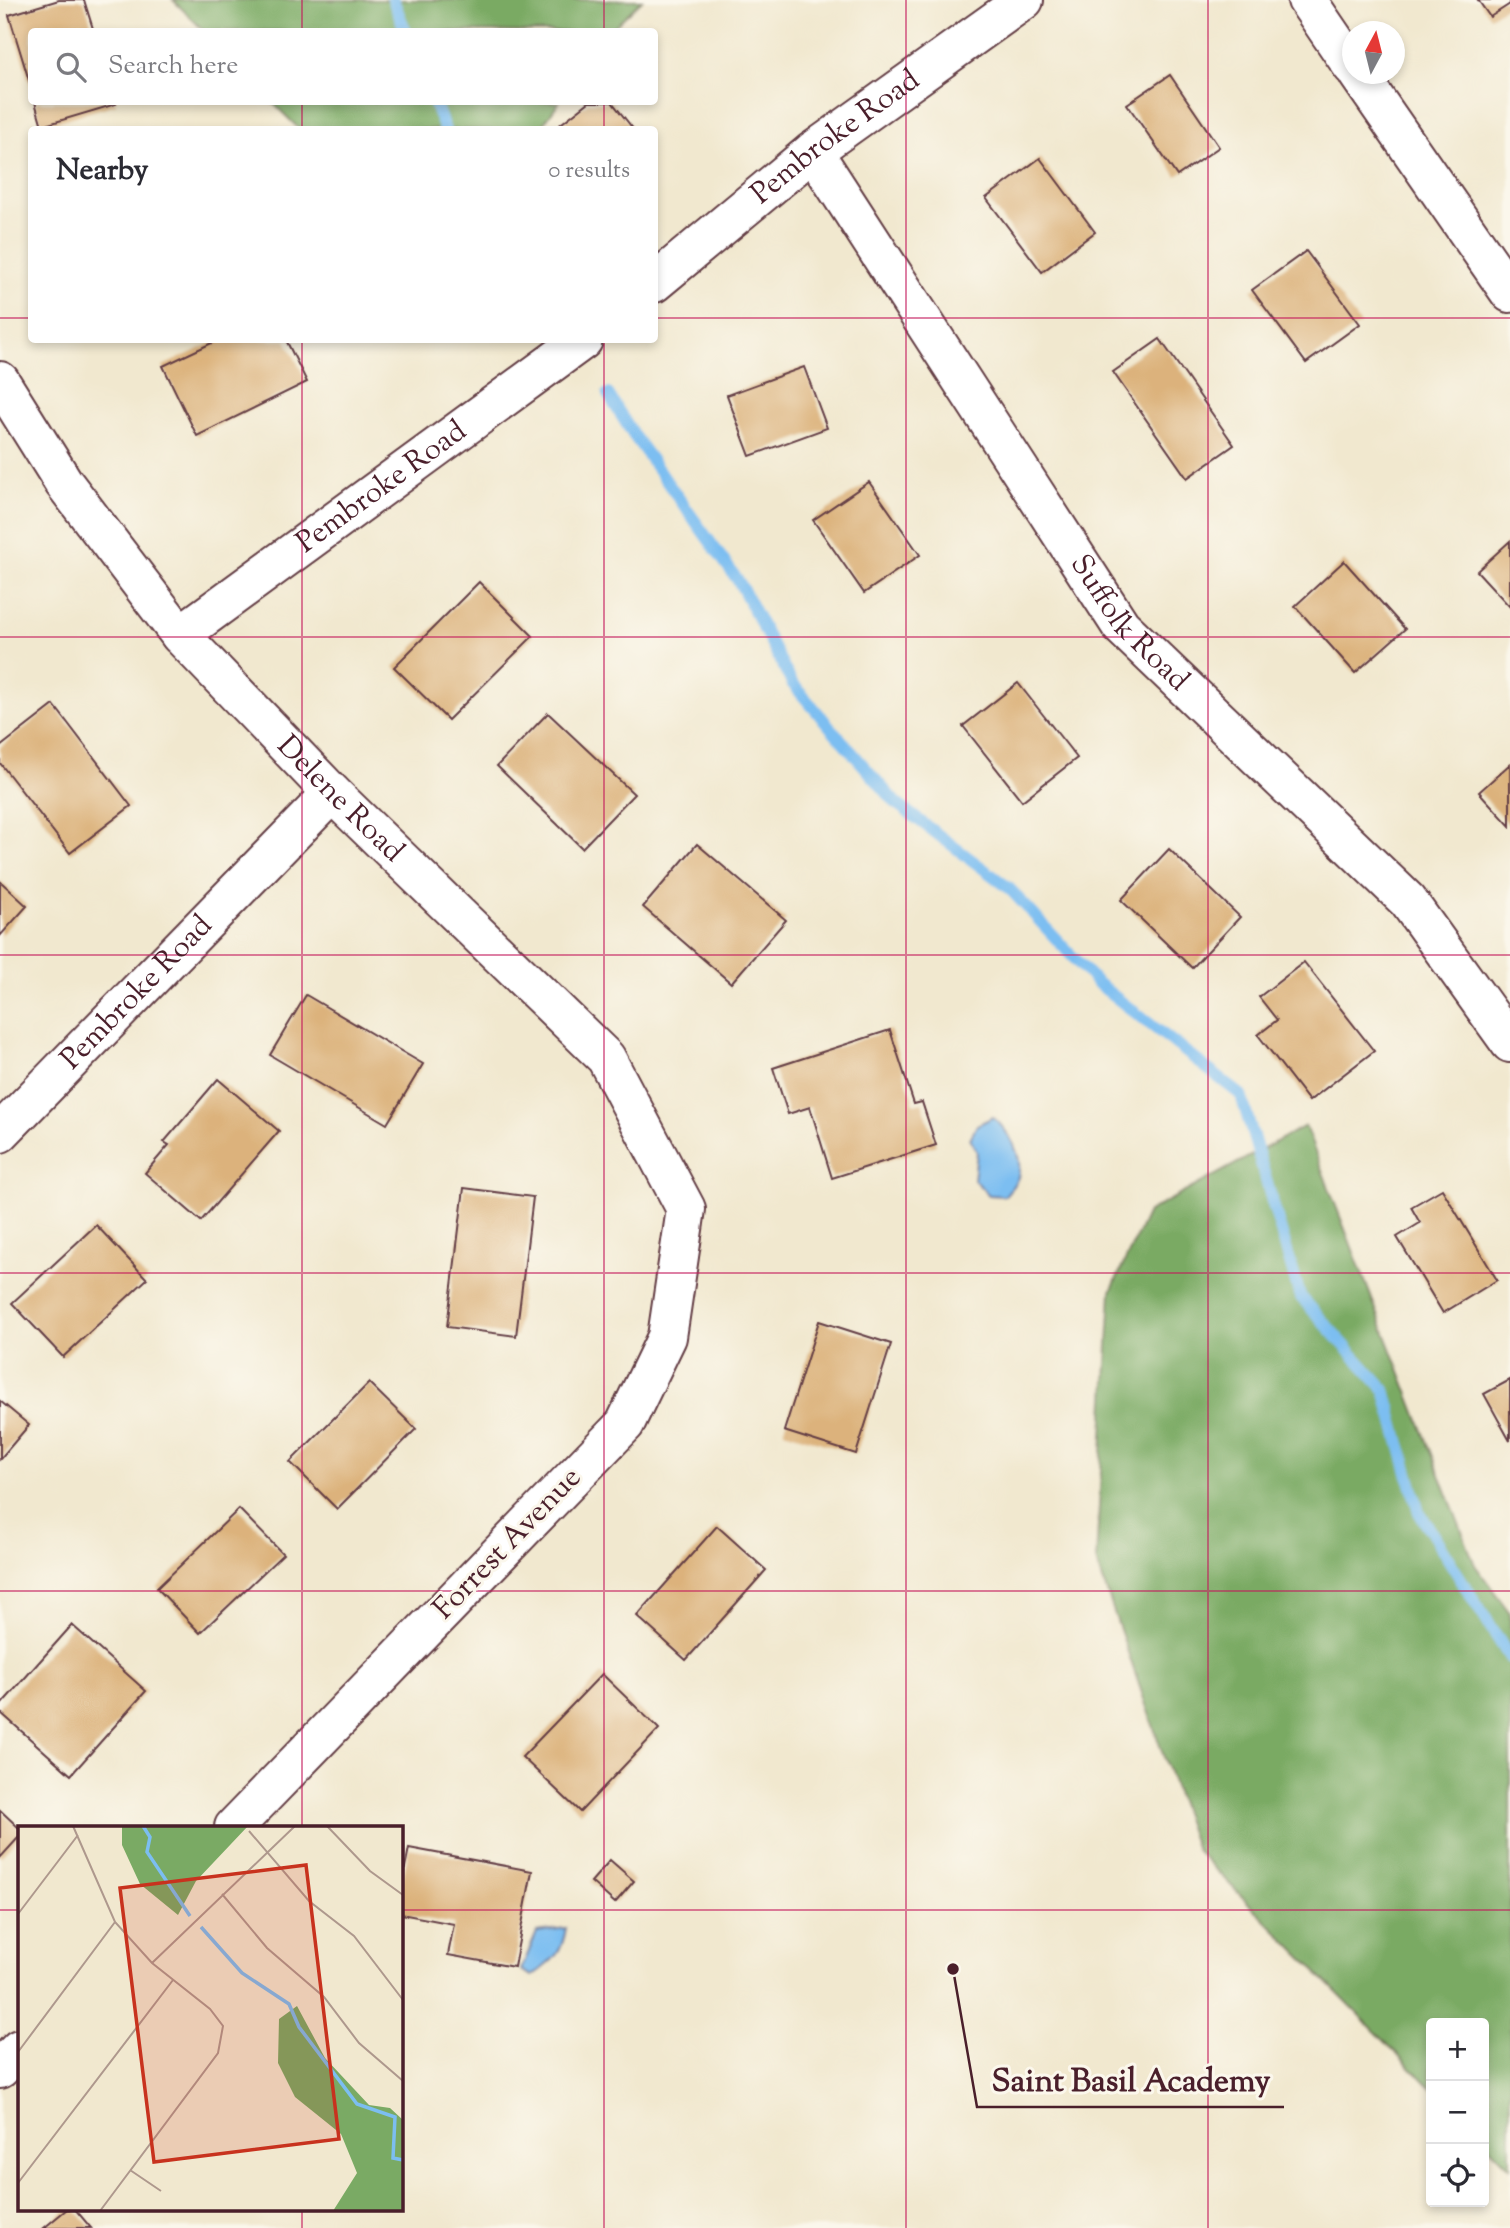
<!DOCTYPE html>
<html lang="en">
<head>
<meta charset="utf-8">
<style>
  body { margin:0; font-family:"Sorts Mill Goudy",serif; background:#f7f7f7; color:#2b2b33 }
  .controls { position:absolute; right:21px; bottom:21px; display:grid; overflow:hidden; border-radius:7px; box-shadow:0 4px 10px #0003 }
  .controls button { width:63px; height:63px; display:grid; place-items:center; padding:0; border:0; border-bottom:2px solid #e1e1e2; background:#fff; color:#2b2b33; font:35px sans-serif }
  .compass { position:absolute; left:1342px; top:21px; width:63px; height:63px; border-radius:50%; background:#fff; box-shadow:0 4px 10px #0003; rotate:7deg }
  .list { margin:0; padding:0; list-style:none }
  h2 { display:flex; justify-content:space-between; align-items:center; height:91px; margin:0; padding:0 28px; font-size:30px }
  h2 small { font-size:23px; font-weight:400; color:#7c7c81 }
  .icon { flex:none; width:38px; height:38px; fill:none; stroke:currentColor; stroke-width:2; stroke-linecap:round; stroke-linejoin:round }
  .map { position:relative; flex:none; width:1510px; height:2228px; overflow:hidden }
  .search { position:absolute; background:#fff; box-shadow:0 4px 10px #0003; left:28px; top:28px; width:630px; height:77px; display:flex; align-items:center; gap:18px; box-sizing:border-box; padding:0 24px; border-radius:7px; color:#7c7c81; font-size:26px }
  .panel { position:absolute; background:#fff; box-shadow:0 4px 10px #0003; left:28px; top:126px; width:630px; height:217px; border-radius:7px }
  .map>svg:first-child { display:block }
  .forest { fill:#7aaa64; stroke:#626448; stroke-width:2 }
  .water { fill:#7cbef1; stroke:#636e8e; stroke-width:2 }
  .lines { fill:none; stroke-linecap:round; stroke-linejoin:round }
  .stream { stroke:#7cbef1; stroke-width:12 }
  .building { fill:#dcb27c }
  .minor-casing { stroke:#633d44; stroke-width:42 }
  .minor { stroke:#fff; stroke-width:38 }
  .grid { fill:none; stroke:#c2185b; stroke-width:2; stroke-opacity:0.55 }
  .labels { text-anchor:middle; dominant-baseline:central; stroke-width:6; stroke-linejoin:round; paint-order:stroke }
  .street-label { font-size:30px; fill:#4a1f2b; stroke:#fbf7ec }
  .inset-river { fill:none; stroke:#7cbef1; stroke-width:3.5 }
  .inset-road { fill:none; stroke:#ae988d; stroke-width:2 }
  .view { fill:#c8321e; fill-opacity:0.15; stroke:#c8321e; stroke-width:3.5 }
  .inset-edge { fill:none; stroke:#4a1f2b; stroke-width:3.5 }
  .leader { fill:none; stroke:#4a1f2b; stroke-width:2.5 }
  .callout-dot { fill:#4a1f2b; stroke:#fbf7ec; stroke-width:2.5 }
  .callout-label { font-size:32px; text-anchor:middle; font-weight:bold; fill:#4a1f2b; stroke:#fbf7ec; stroke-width:6; stroke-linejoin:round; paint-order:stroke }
</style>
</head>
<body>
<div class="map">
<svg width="1510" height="2228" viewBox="0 0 1510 2228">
  <rect width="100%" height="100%" fill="#fbf7ec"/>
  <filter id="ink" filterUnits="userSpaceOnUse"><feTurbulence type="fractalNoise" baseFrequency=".0143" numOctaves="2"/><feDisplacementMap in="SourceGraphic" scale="14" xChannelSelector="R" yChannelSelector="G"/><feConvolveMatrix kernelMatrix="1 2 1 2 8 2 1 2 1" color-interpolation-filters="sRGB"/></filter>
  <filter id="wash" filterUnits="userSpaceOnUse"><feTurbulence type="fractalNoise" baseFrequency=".00686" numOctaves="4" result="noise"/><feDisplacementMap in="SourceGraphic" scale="28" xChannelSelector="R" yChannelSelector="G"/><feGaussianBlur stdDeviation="1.57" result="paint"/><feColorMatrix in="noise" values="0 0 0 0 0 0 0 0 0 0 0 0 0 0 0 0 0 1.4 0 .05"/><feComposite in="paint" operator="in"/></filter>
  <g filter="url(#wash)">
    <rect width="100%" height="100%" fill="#f1e8cf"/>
    <!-- forest -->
    <g class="forest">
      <polygon points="173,0 642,0 609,32 204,31"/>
      <polygon points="272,102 559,102 539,130 299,129"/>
      <polygon points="1305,1126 1475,1565 1510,1613 1510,2167 1484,2141 1484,2023 1431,2023 1431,2088 1196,1850 1096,1560 1111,1291 1148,1212"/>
    </g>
    <!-- water -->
    <g class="water">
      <path d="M 993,1117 C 1008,1131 1024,1155 1018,1177 C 1016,1184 1008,1191 1005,1196 L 989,1195 L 974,1180 L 977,1152 L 970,1139 L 977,1125 Z"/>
      <path d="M 566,1928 C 562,1954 553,1961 532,1976 L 521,1970 L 537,1932 Z"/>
    </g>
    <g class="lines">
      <!-- stream -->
      <g class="stream">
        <polyline points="393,0 406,32"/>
        <polyline points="434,102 445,130"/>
        <polyline points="608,394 634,436 739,582 792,683 896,803 1009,888 1096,982 1241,1095 1300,1296 1385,1390 1419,1512 1510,1658"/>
      </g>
    </g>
    <g id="blocks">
      <!-- building -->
      <g class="building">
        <polygon points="59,0 84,0 94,32 32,32 31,87 9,15"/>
        <polygon points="1478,0 1510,0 1510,4 1490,17"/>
        <polygon points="1170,75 1219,147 1177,176 1127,104"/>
        <polygon points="35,102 115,102 116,104 42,126"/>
        <polygon points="589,102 612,102 634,130 553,130"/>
        <polygon points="1040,158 1095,232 1042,272 986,198"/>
        <polygon points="1306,251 1360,324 1306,363 1252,290"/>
        <polygon points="1160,339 1234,445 1187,478 1113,372"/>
        <polygon points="218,340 286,340 307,382 197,436 163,366"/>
        <polygon points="804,367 827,428 750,456 727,395"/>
        <polygon points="869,482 920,555 864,593 813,520"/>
        <polygon points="1510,541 1510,607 1477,571"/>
        <polygon points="1344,561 1405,629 1355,673 1295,606"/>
        <polygon points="479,582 533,636 448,720 394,667"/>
        <polygon points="1018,683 1077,758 1022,801 963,726"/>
        <polygon points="54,705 131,806 70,853 0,763 0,747"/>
        <polygon points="548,713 634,794 582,848 497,766"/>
        <polygon points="1510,764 1510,826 1479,792"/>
        <polygon points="697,844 786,920 731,983 643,907"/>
        <polygon points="1169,849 1240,917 1192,968 1121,900"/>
        <polygon points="0,881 27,906 0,936"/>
        <polygon points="1304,962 1374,1051 1309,1101 1258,1035 1277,1020 1259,997"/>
        <polygon points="306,995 423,1064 387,1124 270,1055"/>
        <polygon points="890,1030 914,1104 922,1102 936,1145 832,1178 810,1107 788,1114 773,1068"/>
        <polygon points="218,1079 279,1131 201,1221 145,1173 169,1145 164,1142"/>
        <polygon points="464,1188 533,1197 516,1336 447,1327"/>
        <polygon points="1442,1189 1497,1280 1443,1313 1397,1237 1420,1223 1411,1207"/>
        <polygon points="96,1225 147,1279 63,1357 12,1303"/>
        <polygon points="819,1321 891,1344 856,1454 784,1431"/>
        <polygon points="1510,1380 1510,1441 1484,1394"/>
        <polygon points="369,1383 416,1429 337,1509 290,1462"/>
        <polygon points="0,1401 29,1425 0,1459"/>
        <polygon points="239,1509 283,1554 200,1633 157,1588"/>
        <polygon points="717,1526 766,1570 686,1660 637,1616"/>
        <polygon points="72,1625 146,1691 71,1775 0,1712 0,1706"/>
        <polygon points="602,1674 659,1729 580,1812 522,1757"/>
        <polygon points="0,1810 19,1828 19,1837 0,1858"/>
        <polygon points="409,1848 532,1871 514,1967 448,1955 454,1924 401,1914 401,1887"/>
        <polygon points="610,1860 634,1881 615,1903 591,1882"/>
        <polygon points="67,2209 75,2209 91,2228 44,2228"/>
      </g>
    </g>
  </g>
  <g filter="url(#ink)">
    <use href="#blocks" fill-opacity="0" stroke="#633d44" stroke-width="2"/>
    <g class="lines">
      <defs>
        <g id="minor">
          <polyline points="1307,0 1352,66"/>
          <polyline points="1358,74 1510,293"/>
          <path id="s1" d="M 813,151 L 1121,626 L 1408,901 L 1510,1043"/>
          <path id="s2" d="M 654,283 L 813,151 L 1024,0"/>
          <path id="s3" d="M 0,381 L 64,483 L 180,635 L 332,793 L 606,1058 L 686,1209 L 667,1337 L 625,1424 L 234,1827"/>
          <path id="s4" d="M 180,635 L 583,340"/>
          <path id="s5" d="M 0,1133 L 332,793"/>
          <polyline points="0,2069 19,2049"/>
        </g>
      </defs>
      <!-- minor casing -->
      <use href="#minor" class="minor-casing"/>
      <!-- minor -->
      <use href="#minor" class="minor"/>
    </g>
  </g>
  <!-- grid -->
  <path class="grid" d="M 302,0 L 302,32M 604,0 L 604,32M 906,0 L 906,2228M 1208,0 L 1208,2228M 302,102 L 302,130M 604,102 L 604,130M 0,318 L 32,318M 654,318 L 1510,318M 302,340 L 302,1827M 604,340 L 604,2228M 0,637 L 1510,637M 0,955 L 1510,955M 0,1273 L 1510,1273M 0,1591 L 1510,1591M 0,1910 L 19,1910M 401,1910 L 1510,1910M 302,2209 L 302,2228"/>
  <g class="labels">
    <!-- street labels -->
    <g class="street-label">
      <text stroke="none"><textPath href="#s2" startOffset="233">Pembroke Road</textPath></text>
      <text stroke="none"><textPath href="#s4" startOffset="250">Pembroke Road</textPath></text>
      <text stroke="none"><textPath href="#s1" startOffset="569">Suffolk Road</textPath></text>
      <text stroke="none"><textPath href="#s3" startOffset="541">Delene Road</textPath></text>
      <text stroke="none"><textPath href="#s5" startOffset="196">Pembroke Road</textPath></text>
      <text transform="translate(508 1544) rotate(-46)">Forrest Avenue</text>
    </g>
  </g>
  <!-- overview -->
  <g transform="translate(18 1826)">
    <rect width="385" height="385" fill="#f1e8cf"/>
    <path d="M 230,0 L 178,55 L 160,89 L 122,58 L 104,19 L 104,0 ZM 279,180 L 307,232 L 351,279 L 372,282 L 385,294 L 385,385 L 315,385 L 339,347 L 323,308 L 277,271 L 260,237 L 261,193 Z" fill="#7aaa64"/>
    <path class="inset-river" d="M 125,0 L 132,11 L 129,26 L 172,90M 183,101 L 224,147 L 271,178 L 281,201 L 339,278 L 377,291 L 375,332 L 385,334"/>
    <path class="inset-road" d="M 55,0 L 97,96 L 134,137 L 192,183 L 205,200 L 200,227 L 82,385M 309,0 L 352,45 L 385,69M 231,5 L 291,75 L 336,110 L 385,174M 204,68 L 249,122 L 306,171 L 341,217 L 385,255M 0,88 L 60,9M 134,137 L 277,0M 0,226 L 97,96M 112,344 L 143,365M 0,357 L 155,154"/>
    <path class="view" d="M 288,39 L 321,313 L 136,336 L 102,62 Z"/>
    <rect width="385" height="385" class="inset-edge"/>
  </g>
  <!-- callouts -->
  <path class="leader" d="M953 1969L977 2107H1284"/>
  <circle class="callout-dot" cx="953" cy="1969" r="7"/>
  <g class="callout-label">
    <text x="1131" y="2091">Saint Basil Academy</text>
  </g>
</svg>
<div class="controls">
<button>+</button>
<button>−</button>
<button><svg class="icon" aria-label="locate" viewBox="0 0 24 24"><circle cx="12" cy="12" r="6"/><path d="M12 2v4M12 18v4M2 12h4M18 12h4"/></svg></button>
</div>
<svg class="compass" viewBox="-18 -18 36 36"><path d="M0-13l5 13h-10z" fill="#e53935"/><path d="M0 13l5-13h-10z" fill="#7c7c81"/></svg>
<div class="search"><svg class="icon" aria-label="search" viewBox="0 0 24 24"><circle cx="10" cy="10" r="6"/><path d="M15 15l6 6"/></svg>Search here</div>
<section class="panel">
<h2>Nearby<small>0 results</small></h2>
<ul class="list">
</ul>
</section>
</div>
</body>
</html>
